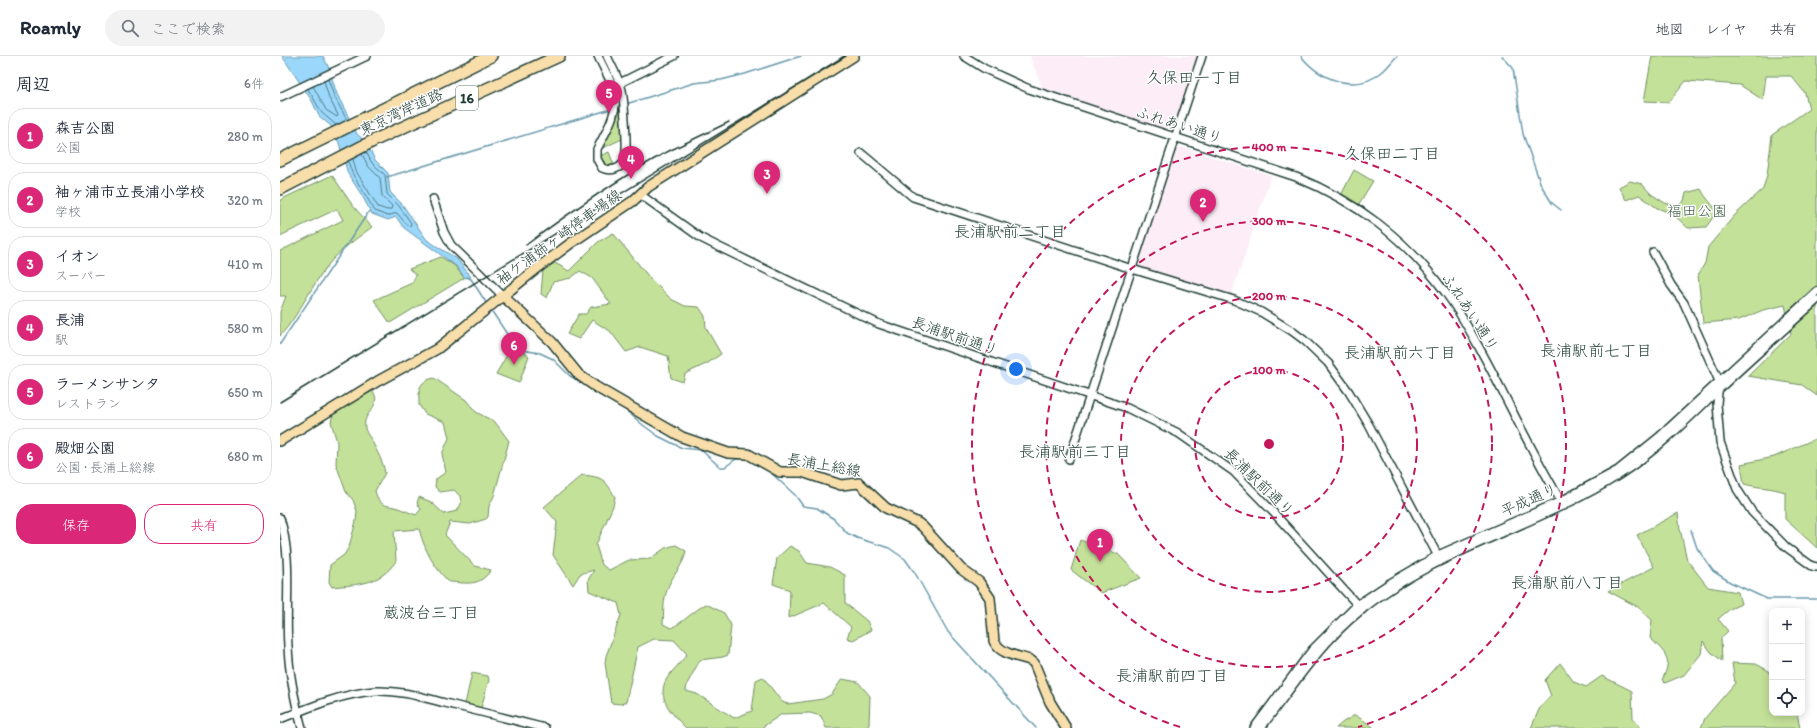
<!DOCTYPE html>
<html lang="ja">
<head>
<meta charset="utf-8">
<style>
  body { margin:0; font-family:Itim,"Klee One",sans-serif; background:#f2f2f3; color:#1f2937 }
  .controls { position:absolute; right:12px; bottom:12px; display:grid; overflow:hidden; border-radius:8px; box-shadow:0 2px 10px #0003 }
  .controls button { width:36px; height:36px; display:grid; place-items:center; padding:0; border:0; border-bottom:1px solid #e0e1e3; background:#fff; color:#1f2937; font:20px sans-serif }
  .you { position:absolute; left:736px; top:313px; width:14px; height:14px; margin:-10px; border:3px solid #fff; border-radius:50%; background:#1a73e8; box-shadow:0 0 0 6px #1a73e833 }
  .badge { display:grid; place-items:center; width:26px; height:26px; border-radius:50%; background:#db2777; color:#fff; font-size:13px; font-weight:700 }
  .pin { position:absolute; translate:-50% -33px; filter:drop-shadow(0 1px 2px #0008) }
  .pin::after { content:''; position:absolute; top:21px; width:14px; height:12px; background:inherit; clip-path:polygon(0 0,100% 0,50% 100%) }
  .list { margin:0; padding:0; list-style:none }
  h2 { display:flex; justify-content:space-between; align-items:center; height:52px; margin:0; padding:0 16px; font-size:17px }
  h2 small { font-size:13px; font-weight:400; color:#747a83 }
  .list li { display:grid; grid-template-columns:26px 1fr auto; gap:12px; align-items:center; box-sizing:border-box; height:56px; margin:0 8px 8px; padding:0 8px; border:1px solid #e0e1e3; border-radius:16px }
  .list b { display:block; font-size:15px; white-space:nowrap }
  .list p { margin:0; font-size:13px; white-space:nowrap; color:#747a83 }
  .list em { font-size:13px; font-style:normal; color:#747a83 }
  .actions { display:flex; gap:8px; padding:12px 16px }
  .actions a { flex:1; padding:9px 0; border:1px solid #db2777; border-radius:16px; text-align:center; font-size:14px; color:#db2777 }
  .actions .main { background:#db2777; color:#fff }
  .icon { flex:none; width:22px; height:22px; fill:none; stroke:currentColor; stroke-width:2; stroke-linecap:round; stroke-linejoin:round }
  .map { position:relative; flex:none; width:1537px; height:672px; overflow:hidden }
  header { display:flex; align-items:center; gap:24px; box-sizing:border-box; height:56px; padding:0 20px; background:#fff; border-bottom:1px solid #e0e1e3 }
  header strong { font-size:19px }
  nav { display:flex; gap:22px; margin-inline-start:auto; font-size:14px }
  .search { width:280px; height:36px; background:#f2f2f3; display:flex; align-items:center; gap:10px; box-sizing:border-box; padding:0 14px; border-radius:22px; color:#747a83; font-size:15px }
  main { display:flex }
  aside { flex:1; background:#fff }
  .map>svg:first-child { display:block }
  .built { fill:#fcedf6 }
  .green { fill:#c4e199; stroke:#728f66 }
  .water { fill:#9bd7fb; stroke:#6999ab }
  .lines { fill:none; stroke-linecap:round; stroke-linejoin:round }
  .shore { stroke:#517b84; stroke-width:1 }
  .stream { stroke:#6999ab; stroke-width:1.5 }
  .minor-casing { stroke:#1f3d34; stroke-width:10 }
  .major-casing { stroke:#1f3d34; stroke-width:12 }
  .highway-casing { stroke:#1f3d34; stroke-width:14 }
  .minor { stroke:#fff; stroke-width:7 }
  .major { stroke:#f8deab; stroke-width:9 }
  .highway { stroke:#f8deab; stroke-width:11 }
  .rail { stroke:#1f3d34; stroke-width:1.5 }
  .ring { fill:none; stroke:#c2185b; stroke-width:2; stroke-dasharray:7 5 }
  .labels { text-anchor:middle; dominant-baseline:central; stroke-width:3; stroke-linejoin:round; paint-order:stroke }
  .shield { fill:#fff; stroke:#627771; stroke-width:1 }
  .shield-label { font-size:14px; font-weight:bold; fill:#1f3d34 }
  .street-label { font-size:15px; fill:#1f3d34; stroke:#fff }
  .park-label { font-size:15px; fill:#405e48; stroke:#fff }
  .neighbourhood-label { font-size:16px; fill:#1f3d34; stroke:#fff }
  .centre { fill:#c2185b; stroke:#fff; stroke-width:2 }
  .ring-label { font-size:12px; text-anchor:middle; font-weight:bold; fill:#c2185b; stroke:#fff; stroke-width:3; stroke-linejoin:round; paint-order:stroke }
</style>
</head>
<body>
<header>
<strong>Roamly</strong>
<div class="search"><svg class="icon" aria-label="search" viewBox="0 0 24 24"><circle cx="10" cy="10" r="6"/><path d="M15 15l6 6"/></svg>ここで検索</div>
<nav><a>地図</a><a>レイヤ</a><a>共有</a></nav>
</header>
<main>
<aside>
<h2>周辺<small>6件</small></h2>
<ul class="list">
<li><span class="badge">1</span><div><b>森吉公園</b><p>公園</p></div><em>280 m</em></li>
<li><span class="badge">2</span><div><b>袖ヶ浦市立長浦小学校</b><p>学校</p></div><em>320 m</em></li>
<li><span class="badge">3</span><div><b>イオン</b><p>スーパー</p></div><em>410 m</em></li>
<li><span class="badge">4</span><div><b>長浦</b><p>駅</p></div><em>580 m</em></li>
<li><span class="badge">5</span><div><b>ラーメンサンタ</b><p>レストラン</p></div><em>650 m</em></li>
<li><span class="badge">6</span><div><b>殿畑公園</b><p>公園 · 長浦上総線</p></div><em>680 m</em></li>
</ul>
<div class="actions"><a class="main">保存</a><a>共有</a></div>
</aside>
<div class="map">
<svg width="1537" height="672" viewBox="0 0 1537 672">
  <rect width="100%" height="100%" fill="#fff"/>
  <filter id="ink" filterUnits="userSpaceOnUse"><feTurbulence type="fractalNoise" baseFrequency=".025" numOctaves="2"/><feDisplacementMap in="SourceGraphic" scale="8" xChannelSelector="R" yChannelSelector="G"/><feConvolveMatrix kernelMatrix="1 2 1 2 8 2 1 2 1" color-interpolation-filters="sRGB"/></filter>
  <g filter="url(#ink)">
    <!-- built -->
    <g class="built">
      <polygon points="750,0 919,0 893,77 763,34"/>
      <polygon points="895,89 991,120 951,240 855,212"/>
    </g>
    <!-- green -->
    <g class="green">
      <polygon points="1372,0 1537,0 1537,340 1522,329 1468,320 1511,278 1505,249 1483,254 1459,264 1423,267 1418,219 1425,207 1428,191 1454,160 1483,133 1487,119 1492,79 1529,53 1525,37 1511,20 1486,20 1483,44 1460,29 1406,25 1389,46 1364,45"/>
      <polygon points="340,44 342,83 323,92 323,88 336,61"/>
      <polygon points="329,96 334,109 327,109 321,102 322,99"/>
      <polygon points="1074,114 1093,125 1077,151 1060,141"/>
      <path d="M 52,119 L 73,150 L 92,171 C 76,183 60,194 48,209 C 30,232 19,259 0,280 L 0,256 L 6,240 L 0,240 L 0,195 L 63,164 L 57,153 L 0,180 L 0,144 Z"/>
      <path d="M 1350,125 L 1362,128 L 1371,138 L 1385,147 L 1398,150 L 1404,145 L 1406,137 L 1421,133 C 1425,142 1432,147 1437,156 L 1426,171 L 1408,172 L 1393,158 L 1377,152 L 1359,139 L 1346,144 L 1339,131 Z"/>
      <polygon points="333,177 369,221 391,243 405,250 419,251 425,260 426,272 441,298 428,307 405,318 403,326 391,322 388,300 360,291 346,296 330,275 312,264 299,283 287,278 299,258 306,258 311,251 331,248 312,222 300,215 291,222 273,226 267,242 261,238 263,214 275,207 289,215 318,186"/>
      <polygon points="161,201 175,210 184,222 110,267 94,244 132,227 136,219 129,213"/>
      <polygon points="231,292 241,294 249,300 239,327 216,318"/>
      <path d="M 154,322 L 186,344 L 196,356 L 215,366 L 229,385 L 214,440 L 209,450 L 208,461 L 206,463 L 190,468 L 170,466 L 165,479 L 195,510 L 211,514 C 199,531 188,527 169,526 C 153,510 145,495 139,473 L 114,475 L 116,505 C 100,529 79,528 52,531 L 49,526 L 50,509 L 64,499 L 69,491 L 76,465 L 77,455 L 73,444 L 66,436 L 56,408 L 57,386 L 51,366 L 54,354 L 93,335 C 103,351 82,356 85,371 C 85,376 90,381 92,385 C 97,396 103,405 105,417 L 95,435 C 100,452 105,448 118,452 C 124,454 130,457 136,459 L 141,453 L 137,447 L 139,441 L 151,446 L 164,458 L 177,455 L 181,448 L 180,440 L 174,434 L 160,436 L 155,431 L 156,423 L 166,416 L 162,398 L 169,382 L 165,366 L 145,358 L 139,349 C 139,334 137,326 154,322 Z"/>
      <path d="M 1537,382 L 1537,492 L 1505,463 L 1505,436 C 1490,431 1478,432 1464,428 L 1461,408 L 1494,401 Z"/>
      <path d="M 302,419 C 323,421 325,423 335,441 L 333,450 L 316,489 L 322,509 L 329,514 L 349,504 L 370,503 L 385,492 L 396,489 L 406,495 C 404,510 391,520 387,534 C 383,544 384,557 383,568 L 391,572 C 404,566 413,555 426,548 L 444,557 L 451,569 L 448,599 L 443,601 L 420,604 L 407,628 L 406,635 L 417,638 L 454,662 L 472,655 L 476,624 L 483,621 L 502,646 L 508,648 L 543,643 L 552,638 L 562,623 L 578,626 L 590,640 L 589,669 L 585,672 L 546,672 L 541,660 L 530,657 L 502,658 L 481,672 L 406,672 C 395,661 377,644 385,626 C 389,617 402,606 407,598 L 394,584 L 374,583 L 358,591 L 346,646 L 341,648 L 331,647 L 325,607 L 326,600 L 341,559 L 338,547 L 309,535 L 308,524 L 314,514 L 300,518 L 293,529 L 273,499 L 277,466 L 264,451 Z"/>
      <path d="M 1398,457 L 1400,473 L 1407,504 L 1428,531 L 1458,536 L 1461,548 L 1450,553 L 1438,563 L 1448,575 L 1441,582 L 1442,605 L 1431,596 L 1423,585 L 1421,598 L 1404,619 L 1385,627 L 1382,624 C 1393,602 1386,598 1370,582 L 1372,564 L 1358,551 L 1328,535 L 1374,511 L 1357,479 Z"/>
      <polygon points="800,484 838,498 861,522 821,537 791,514"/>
      <polygon points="510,490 519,495 527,507 550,511 565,519 565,547 587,565 591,574 573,584 567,582 571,571 544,547 509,562 510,534 493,528 497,502"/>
      <polygon points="1280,607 1294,626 1306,631 1322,620 1352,635 1353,662 1361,672 1251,672 1261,649 1271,640 1265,624"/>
      <polygon points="1452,607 1476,608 1489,615 1492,623 1492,657 1517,657 1520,672 1421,672 1425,662 1455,627"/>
      <polygon points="192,617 208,620 209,624 201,652 185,648"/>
      <polygon points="1075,659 1092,670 1094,672 1056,672 1063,666"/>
    </g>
    <!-- water -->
    <polygon class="water" points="2,0 43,0 48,10 57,38 77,78 86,86 95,104 108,117 110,136 122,148 147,184 177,203 191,221 185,222 176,210 124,172 116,161 108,164 92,158 81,138 68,118 59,87 51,70 39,60 32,45"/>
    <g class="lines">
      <!-- shore -->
      <g class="shore">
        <polyline points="48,23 54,40 67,64"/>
        <polyline points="33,30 46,54 57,61 58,59 49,42 44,25"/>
        <polyline points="28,33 42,57 56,69"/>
        <polyline points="73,103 76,115 98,151 107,154 111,153 112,150 102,140 100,122 88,110 82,98"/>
        <polyline points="68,105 72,117 95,155 107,160 117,157 127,169 130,170 131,167 119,150 107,138 105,119 92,107 86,96"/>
      </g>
      <!-- stream -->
      <g class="stream">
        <path d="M 1021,0 C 1040,24 1076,38 1102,16 C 1108,11 1112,5 1117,0"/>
        <polyline points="1222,0 1233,12 1243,78 1261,129 1272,147 1281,154"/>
        <polyline points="346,48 414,27 441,24 465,18 521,0"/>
        <polyline points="107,121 331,53"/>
        <polyline points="187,221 191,223 207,248"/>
        <polyline points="211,254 235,290 241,294 260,297 273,303 290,320 304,328"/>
        <polyline points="0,288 90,154"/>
        <polyline points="342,351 363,369 378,380 402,392 421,394 440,411 445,411 456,403 469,403"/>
        <polyline points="488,414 515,439 523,450 537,452 554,463 567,477 577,482 609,492 625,503 635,517 668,576 756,672"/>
        <polyline points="1411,474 1417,492 1433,515 1450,526 1487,543 1537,543"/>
      </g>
      <defs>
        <g id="minor">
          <path d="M 318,0 C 323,11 330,23 334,34 C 340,54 326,76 317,93 L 317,103 L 322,112 C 331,116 342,113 345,103 C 348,94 344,45 342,34 C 339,23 332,11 327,0"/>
          <path d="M 684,0 L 705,13 L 749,33 L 1016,121 C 1077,146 1125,182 1165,236 C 1179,254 1190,275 1201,295 C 1229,346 1253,400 1284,450"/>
          <polyline points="336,29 394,0"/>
          <polyline points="0,41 87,0"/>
          <polyline points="581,97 633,141 852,213 954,244 981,256 1012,275 1024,284 1048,307 1069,336 1089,369 1160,504"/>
          <polyline points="361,139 421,182 439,191 599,268 847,352 898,377 954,416 993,456 1082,554"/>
          <polyline points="153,143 164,176 171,189 222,239"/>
          <polyline points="1373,196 1391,229 1404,247 1439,325 1437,348 1440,386 1457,433 1472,456 1506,491 1532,510 1537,511"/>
          <polyline points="789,403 922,0"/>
          <path d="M 0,462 C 13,504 5,547 8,590 C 9,618 15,646 22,672"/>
          <path d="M 0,663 C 30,651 64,637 96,635 C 120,634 142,641 165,647 C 198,655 232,664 265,672"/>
          <polyline points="974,672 1032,594 1077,549 1110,527 1158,499 1281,445 1338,414 1379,381 1537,235"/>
          <path d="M 981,672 C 1012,631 1040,587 1080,555 C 1157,493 1257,471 1339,419 C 1375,396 1406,365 1437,335 C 1470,304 1504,274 1537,244"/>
        </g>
        <g id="major">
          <path d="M 222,239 L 272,286 L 299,319 L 316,331 L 402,381 L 448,397 L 468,398 L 500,416 L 522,416 L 561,429 L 579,427 L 606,452 L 638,467 L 643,471 L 681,513 L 699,526 L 710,542 L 714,585 C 720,598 737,600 750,604 L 754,607 L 770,646 L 786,672"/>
          <polyline points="0,385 98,325 157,293 255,214 291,187 353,145 368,131 574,0"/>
        </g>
        <g id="highway">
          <polyline points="0,104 211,0"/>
          <polyline points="0,133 95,84 279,0"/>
        </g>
      </defs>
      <!-- minor casing -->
      <use href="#minor" class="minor-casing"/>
      <!-- major casing -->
      <use href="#major" class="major-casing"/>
      <!-- highway casing -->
      <use href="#highway" class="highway-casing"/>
      <!-- minor -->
      <use href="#minor" class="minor"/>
      <!-- major -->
      <use href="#major" class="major"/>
      <!-- highway -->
      <use href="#highway" class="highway"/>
      <!-- rail -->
      <g class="rail">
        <path d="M 246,189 C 290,156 335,125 383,98 C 405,87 427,77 449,66"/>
        <polyline points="0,346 566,0"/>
      </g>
    </g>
  </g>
  <!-- distance rings -->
  <g class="ring">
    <circle cx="989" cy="388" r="74"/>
    <circle cx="989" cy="388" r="148"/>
    <circle cx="989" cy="388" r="223"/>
    <path d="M900 671A297 297 0 1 1 1078 671"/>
  </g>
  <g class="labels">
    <!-- shield labels -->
    <rect class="shield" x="176" y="30" width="22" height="24" rx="3"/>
    <g class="shield-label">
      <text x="187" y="42">16</text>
    </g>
    <!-- street labels -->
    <g class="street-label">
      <text transform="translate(121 56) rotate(-25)">東京湾岸道路</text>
      <text transform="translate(899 69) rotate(18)">ふれあい通り</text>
      <text transform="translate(279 181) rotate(-36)">袖ケ浦姉ヶ崎停車場線</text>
      <text transform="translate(1190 256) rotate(57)">ふれあい通り</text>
      <text transform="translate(675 280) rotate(19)">長浦駅前通り</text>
      <text transform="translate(544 409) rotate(10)">長浦上総線</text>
      <text transform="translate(979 426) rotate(44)">長浦駅前通り</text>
      <text transform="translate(1249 444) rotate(-24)">平成通り</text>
    </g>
    <!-- park labels -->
    <g class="park-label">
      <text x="1417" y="155">福田公園</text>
    </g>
    <!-- neighbourhood labels -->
    <g class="neighbourhood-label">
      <text x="914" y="21">久保田一丁目</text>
      <text x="1112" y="97">久保田二丁目</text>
      <text x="730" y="175">長浦駅前二丁目</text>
      <text x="1316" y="294">長浦駅前七丁目</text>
      <text x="1120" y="296">長浦駅前六丁目</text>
      <text x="795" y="395">長浦駅前三丁目</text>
      <text x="1287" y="526">長浦駅前八丁目</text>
      <text x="151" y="556">蔵波台三丁目</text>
      <text x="892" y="619">長浦駅前四丁目</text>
    </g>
  </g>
  <circle cx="989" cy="388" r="6" class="centre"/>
  <g class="ring-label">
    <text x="989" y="95">400 m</text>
    <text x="989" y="169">300 m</text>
    <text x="989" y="244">200 m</text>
    <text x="989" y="318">100 m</text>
  </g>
</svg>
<div class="controls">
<button>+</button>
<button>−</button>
<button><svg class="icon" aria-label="locate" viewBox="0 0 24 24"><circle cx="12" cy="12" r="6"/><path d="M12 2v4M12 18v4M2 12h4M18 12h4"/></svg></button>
</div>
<div class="you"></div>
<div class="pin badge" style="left:820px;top:506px">1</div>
<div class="pin badge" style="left:923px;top:166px">2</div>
<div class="pin badge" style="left:487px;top:138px">3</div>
<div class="pin badge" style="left:351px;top:123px">4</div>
<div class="pin badge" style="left:329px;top:57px">5</div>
<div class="pin badge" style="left:234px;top:309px">6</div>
</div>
</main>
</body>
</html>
